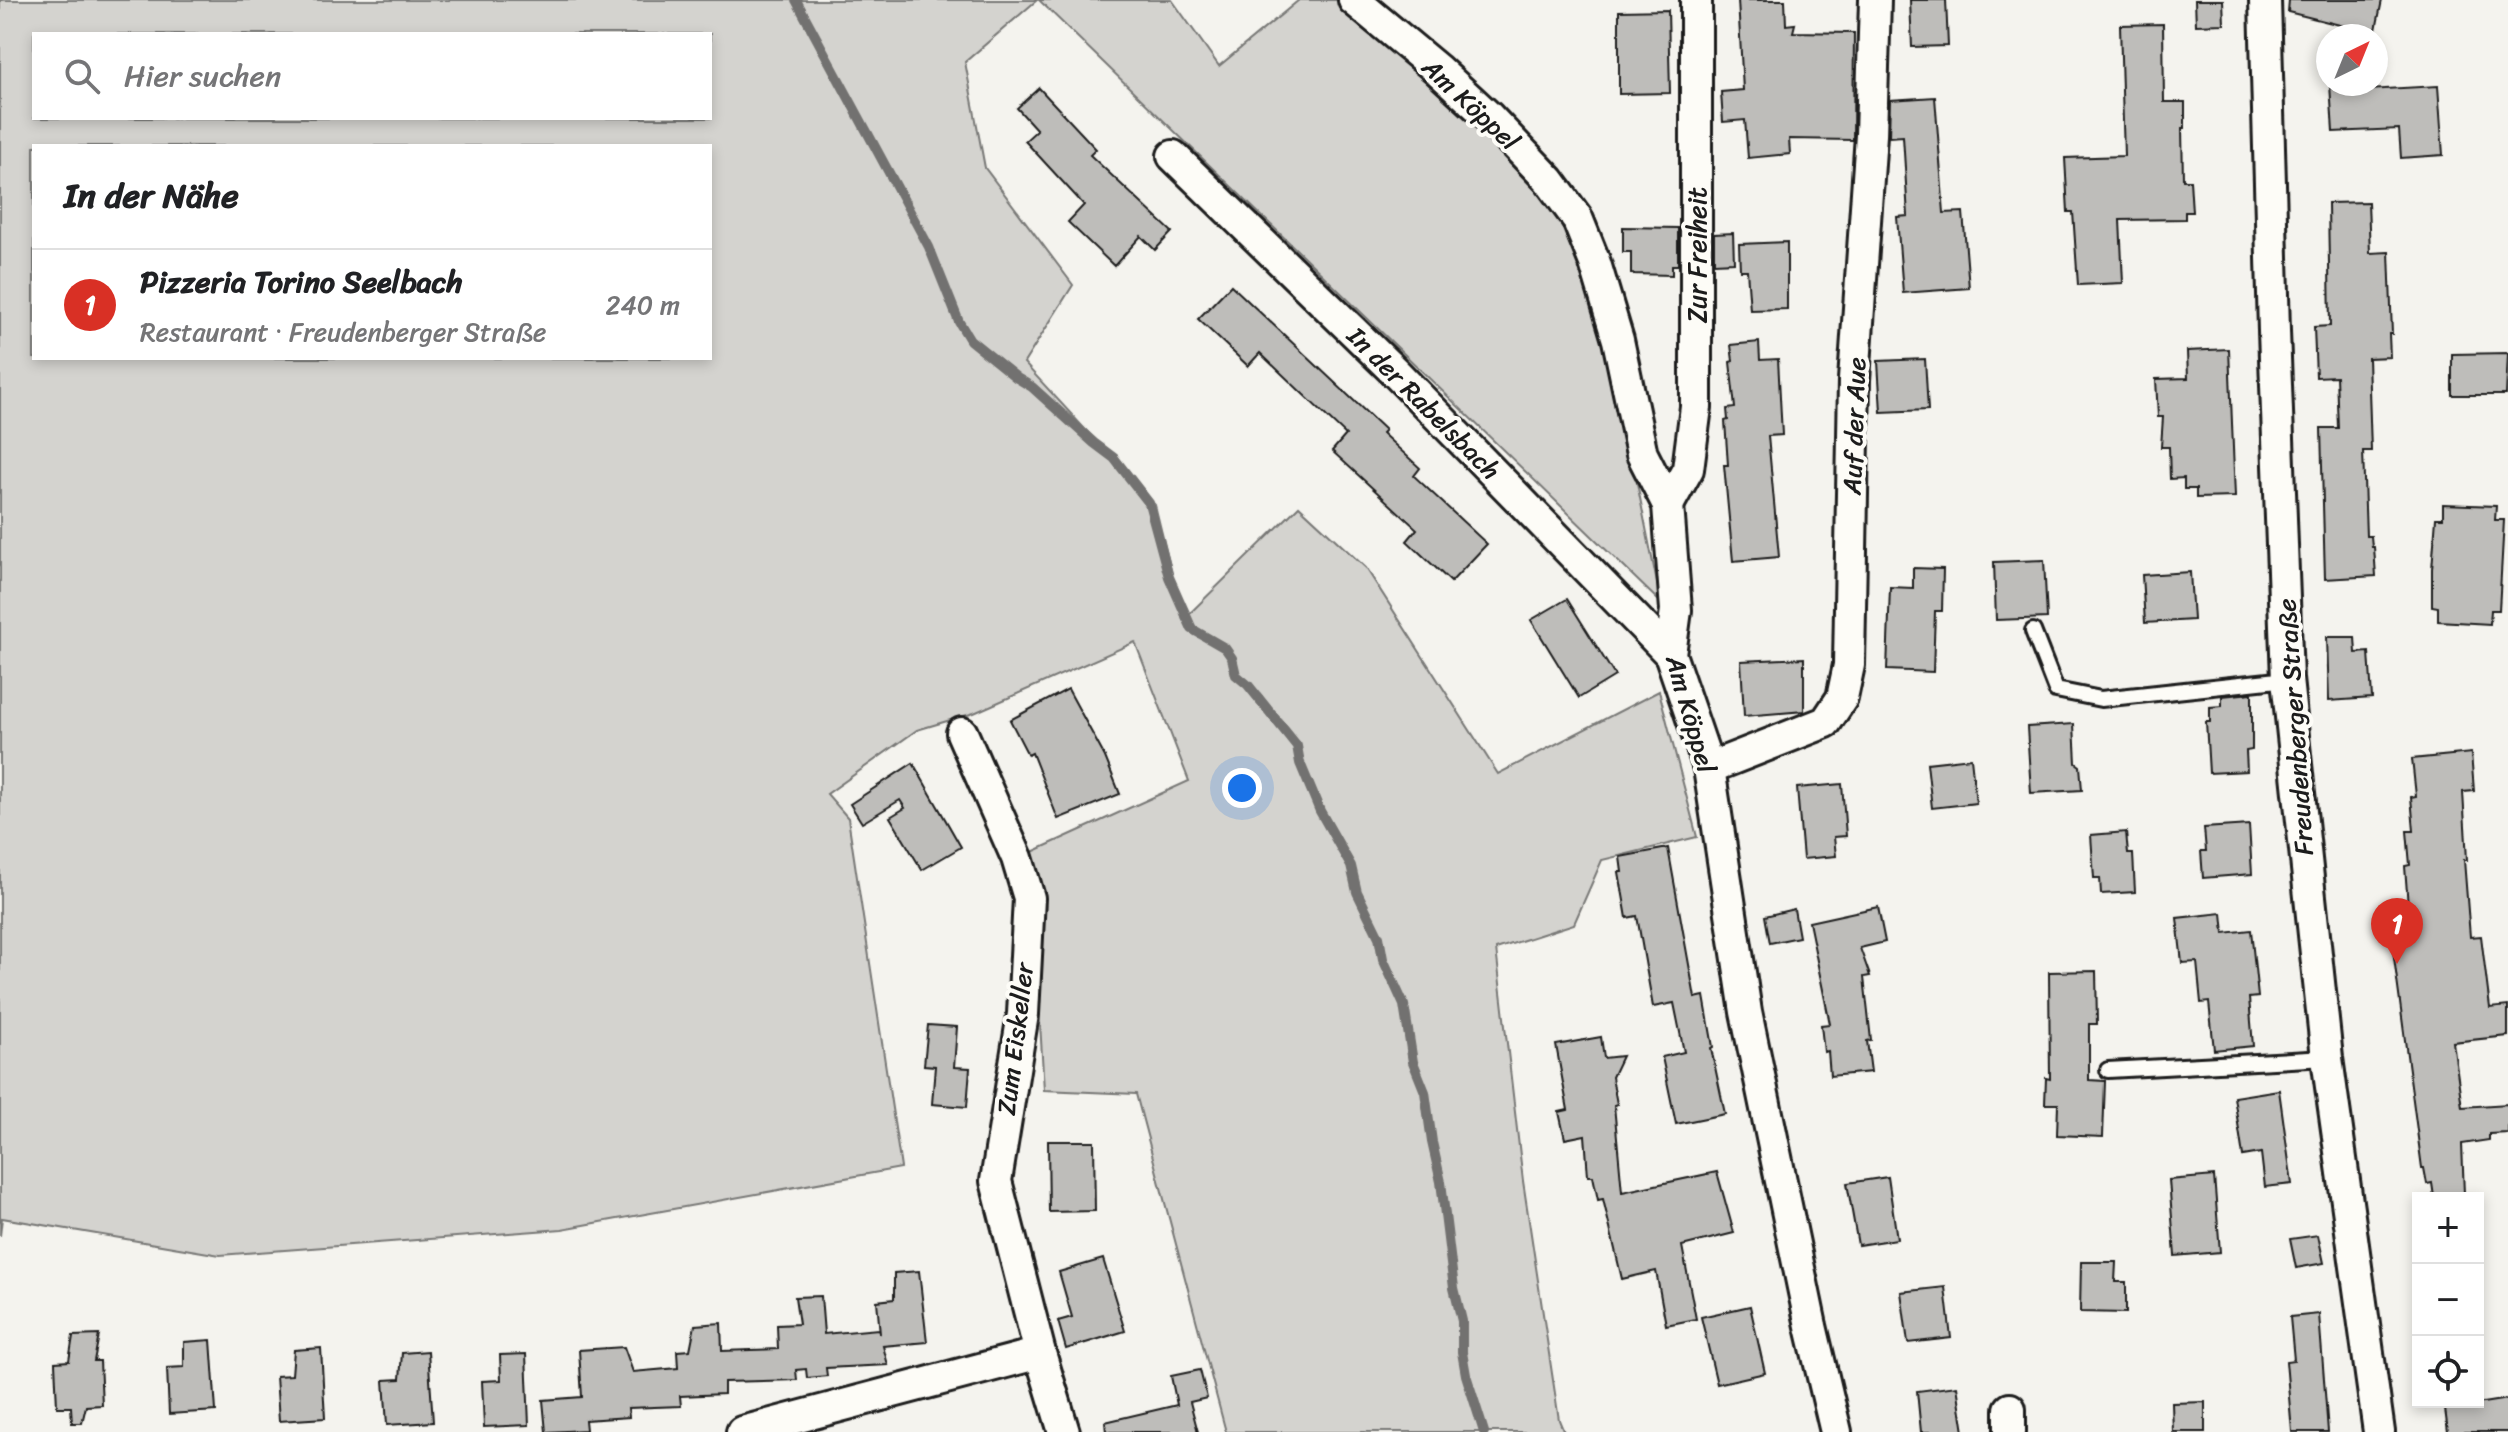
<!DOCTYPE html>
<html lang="de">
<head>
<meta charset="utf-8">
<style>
  body { margin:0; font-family:Sriracha,sans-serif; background:#f2f2f2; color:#202124 }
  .controls { position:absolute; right:24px; bottom:24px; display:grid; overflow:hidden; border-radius:0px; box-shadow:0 4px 12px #0003 }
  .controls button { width:72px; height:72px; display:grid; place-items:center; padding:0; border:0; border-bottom:2px solid #e0e0e0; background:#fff; color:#202124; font:40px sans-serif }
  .compass { position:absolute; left:2316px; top:24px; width:72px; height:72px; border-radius:50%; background:#fff; box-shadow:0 4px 12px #0003; rotate:43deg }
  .you { position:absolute; left:1242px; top:788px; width:28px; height:28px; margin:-20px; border:6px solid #fff; border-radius:50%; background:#1a73e8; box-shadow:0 0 0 12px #1a73e833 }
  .badge { display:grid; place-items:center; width:52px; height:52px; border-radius:50%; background:#d93025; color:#fff; font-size:26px; font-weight:700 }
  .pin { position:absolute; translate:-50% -66px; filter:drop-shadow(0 2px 4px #0008) }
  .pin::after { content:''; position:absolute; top:42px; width:28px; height:24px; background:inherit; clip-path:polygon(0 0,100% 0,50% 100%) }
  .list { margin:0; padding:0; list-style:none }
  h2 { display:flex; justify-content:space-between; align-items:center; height:104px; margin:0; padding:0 32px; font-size:34px }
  h2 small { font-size:26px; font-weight:400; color:#757577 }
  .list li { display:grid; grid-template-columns:52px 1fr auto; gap:24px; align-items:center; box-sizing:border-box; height:112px; padding:0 32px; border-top:2px solid #e0e0e0 }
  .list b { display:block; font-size:30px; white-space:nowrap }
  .list p { margin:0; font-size:26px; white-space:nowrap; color:#757577 }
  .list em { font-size:26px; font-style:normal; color:#757577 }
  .icon { flex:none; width:44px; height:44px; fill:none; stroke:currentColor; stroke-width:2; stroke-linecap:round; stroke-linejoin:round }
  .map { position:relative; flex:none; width:2508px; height:1432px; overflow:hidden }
  .search { position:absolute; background:#fff; box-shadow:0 4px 12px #0003; left:32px; top:32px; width:680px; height:88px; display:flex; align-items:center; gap:20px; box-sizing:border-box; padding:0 28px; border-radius:0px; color:#757577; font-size:30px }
  .panel { position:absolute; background:#fff; box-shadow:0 4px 12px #0003; left:32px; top:144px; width:680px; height:216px; border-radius:0px }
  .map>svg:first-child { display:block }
  .green { fill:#d4d3cf; stroke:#787876; stroke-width:2; fill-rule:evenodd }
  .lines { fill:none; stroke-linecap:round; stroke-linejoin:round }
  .stream { stroke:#72716f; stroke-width:10 }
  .building { fill:#bebdba; stroke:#1c1c1c; stroke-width:2 }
  .lane-casing { stroke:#1c1c1c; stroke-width:20 }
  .street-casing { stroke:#1c1c1c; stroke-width:36 }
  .lane { stroke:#fdfcf7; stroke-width:14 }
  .street { stroke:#fdfcf7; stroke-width:30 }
  .labels { text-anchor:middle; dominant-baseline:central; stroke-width:8; stroke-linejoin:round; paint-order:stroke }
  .street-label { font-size:26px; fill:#1c1c1c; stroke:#fdfcf7 }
</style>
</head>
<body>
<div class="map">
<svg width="2508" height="1432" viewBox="0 0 2508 1432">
  <rect width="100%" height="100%" fill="#f4f3ee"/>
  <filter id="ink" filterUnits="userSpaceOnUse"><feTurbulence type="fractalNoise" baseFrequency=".0125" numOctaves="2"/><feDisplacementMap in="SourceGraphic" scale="16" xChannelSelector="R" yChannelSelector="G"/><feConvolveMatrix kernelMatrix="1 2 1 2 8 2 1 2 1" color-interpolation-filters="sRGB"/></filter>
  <g filter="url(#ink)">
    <!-- green -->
    <g class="green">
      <path d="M 0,0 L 1037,0 L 965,62 L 985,168 L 1073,285 L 1024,363 L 1155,505 L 1183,620 L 1299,506 L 1366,568 L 1498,774 L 1659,691 L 1697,837 L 1602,860 L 1574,924 L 1496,949 L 1523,1181 L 1559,1420 L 1564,1432 L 1226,1432 L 1136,1094 L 1044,1090 L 1030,853 L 1189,781 L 1135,642 L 974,713 L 917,730 L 827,794 L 848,818 L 901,1168 L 562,1229 L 220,1255 L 2,1218 L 0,1236 ZM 34,34 L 710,34 L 710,118 L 34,118 ZM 34,146 L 710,146 L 710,358 L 34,358 Z"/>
      <polygon points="1039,0 1172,0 1219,66 1299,0 1338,0 1569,215 1633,463 1661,603"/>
    </g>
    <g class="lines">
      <!-- stream -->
      <polyline class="stream" points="796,0 929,247 959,322 970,340 1017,378 1032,387 1094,443 1114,458 1149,503 1169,577 1192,629 1225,648 1232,658 1236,675 1248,685 1297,746 1300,763 1320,811 1351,866 1357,892 1379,937 1383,959 1404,1005 1413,1062 1425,1092 1432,1142 1441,1182 1454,1288 1462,1321 1462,1352 1466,1375 1484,1432"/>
    </g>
    <!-- building -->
    <g class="building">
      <polygon points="1738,0 1785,0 1786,25 1795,24 1793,32 1854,33 1853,140 1789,139 1790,154 1748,158 1745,120 1723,122 1721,92 1743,90"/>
      <polygon points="1910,0 1946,0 1948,46 1912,47"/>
      <polygon points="2195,0 2223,0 2224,24 2196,25"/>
      <polygon points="2289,0 2382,0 2376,30 2357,26 2356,29 2288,12"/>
      <polygon points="1668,10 1670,93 1619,94 1619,11"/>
      <polygon points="2163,24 2164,102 2185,102 2185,128 2182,128 2183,180 2190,180 2192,212 2185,212 2185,219 2120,220 2123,283 2078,285 2073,212 2068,212 2065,158 2124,156 2120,25"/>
      <polygon points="2330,84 2367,84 2367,90 2438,86 2443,155 2401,158 2399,129 2333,132"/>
      <polygon points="1039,88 1096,149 1090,155 1172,232 1155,250 1141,236 1114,266 1068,222 1084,205 1025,141 1037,130 1017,108"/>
      <polygon points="1935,97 1944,213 1963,212 1969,288 1903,293 1897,217 1908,216 1903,136 1889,137 1890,100"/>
      <polygon points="2368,202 2370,253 2389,252 2392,334 2389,334 2390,357 2368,358 2371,451 2363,451 2366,536 2371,536 2372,547 2374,547 2376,576 2325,579 2321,428 2338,428 2336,376 2316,377 2314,327 2330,326 2328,203"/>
      <polygon points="1623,227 1678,228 1678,265 1672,265 1672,275 1631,274 1631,252 1623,252"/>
      <polygon points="1733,233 1734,262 1714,263 1714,234"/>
      <polygon points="1787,242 1787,309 1750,310 1747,270 1740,270 1739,244"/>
      <polygon points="1231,285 1385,430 1382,433 1420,468 1414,476 1487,544 1451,582 1407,541 1417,529 1332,451 1346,435 1260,353 1248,366 1198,319"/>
      <polygon points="1759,342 1760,360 1778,359 1782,435 1768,436 1779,557 1733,561 1724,465 1728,465 1725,421 1728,420 1727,409 1735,408 1730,362 1733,361 1731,345"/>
      <polygon points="2229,349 2235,497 2196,498 2196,489 2184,489 2184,478 2170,479 2169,447 2161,447 2163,417 2158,417 2156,379 2188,378 2187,351"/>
      <polygon points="2508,353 2506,395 2452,395 2452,354"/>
      <polygon points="1925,359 1928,410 1881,412 1878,361"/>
      <polygon points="2443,504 2496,506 2495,520 2504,520 2499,610 2491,610 2490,624 2438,621 2438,607 2432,606 2432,569 2436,518 2443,518"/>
      <polygon points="2044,560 2047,618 1996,620 1994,562"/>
      <polygon points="1913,568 1943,569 1942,611 1935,611 1933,672 1887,670 1890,587 1913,588"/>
      <polygon points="2190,572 2193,620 2145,623 2142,575"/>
      <polygon points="1567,599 1615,676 1579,698 1531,620"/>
      <polygon points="2327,637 2355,637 2356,653 2369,652 2372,698 2329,701"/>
      <polygon points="1804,658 1804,711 1744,716 1741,661"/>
      <polygon points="1068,689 1105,757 1120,794 1058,819 1032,753 1028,755 1010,720"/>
      <polygon points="2252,693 2252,750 2246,751 2247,771 2209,773 2206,722 2210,722 2210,707 2222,706 2222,696"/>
      <polygon points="2074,724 2076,763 2080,766 2082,790 2031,793 2027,727"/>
      <polygon points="2471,753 2474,791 2463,792 2467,860 2464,860 2470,937 2481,936 2490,1008 2508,1006 2508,1036 2453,1042 2462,1107 2508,1104 2508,1133 2489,1134 2489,1140 2462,1144 2464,1194 2434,1197 2432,1183 2427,1184 2424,1168 2422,1168 2391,935 2410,933 2405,866 2410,865 2407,831 2414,831 2411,797 2416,796 2412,759"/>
      <polygon points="1971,758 1976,803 1932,808 1927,763"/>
      <polygon points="913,763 961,847 922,870 890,817 905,808 900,800 862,823 850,804"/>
      <polygon points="1842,784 1846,836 1834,837 1836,856 1803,859 1797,788"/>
      <polygon points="2249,825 2252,874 2203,878 2201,851 2206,851 2204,828"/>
      <polygon points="2126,832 2128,854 2133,854 2135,892 2101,894 2100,878 2094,878 2091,835"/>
      <polygon points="1668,848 1695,998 1704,996 1713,1047 1711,1048 1725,1114 1676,1124 1662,1057 1684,1052 1674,1003 1653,1007 1637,916 1627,918 1619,872 1622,872 1620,857"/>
      <polygon points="1878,907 1885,942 1860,948 1870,976 1864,977 1871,1040 1867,1041 1871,1072 1830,1076 1828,1051 1824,1052 1821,1025 1830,1024 1809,922"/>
      <polygon points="1794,909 1799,937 1770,943 1765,916"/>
      <polygon points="2222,913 2224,933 2251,930 2258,997 2249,998 2253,1046 2214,1050 2209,1002 2201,1003 2197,962 2182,963 2177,918"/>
      <polygon points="2096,971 2097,1024 2089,1024 2089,1080 2105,1081 2103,1137 2057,1135 2058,1104 2045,1104 2046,1078 2050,1079 2049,972"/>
      <polygon points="928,1025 957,1027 954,1067 970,1068 967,1107 932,1104 935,1066 924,1065"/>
      <polygon points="1601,1037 1604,1058 1622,1056 1612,1077 1617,1104 1614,1105 1622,1192 1717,1172 1734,1233 1682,1246 1696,1319 1666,1325 1656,1271 1622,1279 1603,1199 1598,1200 1593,1176 1588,1176 1585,1135 1565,1139 1559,1112 1568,1110 1556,1045"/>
      <polygon points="2279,1090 2292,1184 2265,1187 2261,1153 2243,1156 2234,1097"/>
      <polygon points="1048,1141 1094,1141 1095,1211 1049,1212"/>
      <polygon points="2214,1176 2220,1252 2175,1256 2169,1180"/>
      <polygon points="1888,1177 1897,1239 1858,1245 1847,1183"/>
      <polygon points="2318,1235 2324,1263 2296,1268 2290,1239"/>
      <polygon points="1103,1259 1125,1331 1066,1349 1058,1321 1072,1317 1059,1272"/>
      <polygon points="2081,1262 2116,1262 2115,1282 2126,1282 2126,1313 2080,1312"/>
      <polygon points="919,1271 927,1342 883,1346 888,1365 826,1368 827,1376 807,1378 806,1369 796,1370 797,1380 724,1382 724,1394 680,1396 681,1406 628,1408 629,1417 585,1420 586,1430 546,1432 543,1400 582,1397 579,1350 624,1347 633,1372 678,1368 677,1351 690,1350 695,1325 721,1323 722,1351 778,1349 777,1325 799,1324 795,1297 821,1296 824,1334 878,1329 880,1334 877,1301 894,1299 894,1273"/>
      <polygon points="1945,1287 1951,1338 1908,1343 1901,1292"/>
      <polygon points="1750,1306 1765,1373 1717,1384 1701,1317"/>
      <polygon points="2319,1314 2328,1432 2292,1432 2286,1361 2294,1360 2290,1317"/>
      <polygon points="99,1335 94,1361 100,1361 102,1405 86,1406 82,1423 72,1423 71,1407 57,1407 55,1362 69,1361 73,1336"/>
      <polygon points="211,1340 216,1411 169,1414 167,1368 184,1367 184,1342"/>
      <polygon points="321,1348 325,1418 279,1421 276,1376 292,1375 294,1350"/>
      <polygon points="428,1351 433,1422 387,1425 384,1380 400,1379 402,1353"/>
      <polygon points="526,1354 529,1425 484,1427 482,1381 501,1380 500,1355"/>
      <polygon points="1200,1370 1207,1398 1190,1402 1198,1432 1106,1432 1105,1422 1177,1405 1171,1376"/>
      <polygon points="1957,1386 1964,1432 1921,1432 1917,1391"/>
      <polygon points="2508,1399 2508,1432 2448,1432 2445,1409"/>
      <polygon points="2205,1402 2205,1432 2173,1432 2172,1403"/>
    </g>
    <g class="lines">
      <defs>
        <g id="lane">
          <polyline points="2033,631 2056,690 2101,699 2287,679"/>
          <polyline points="2108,1070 2327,1058"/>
        </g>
        <g id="street">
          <polyline points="1354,0 1437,69 1488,116 1549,180 1577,218 1595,263 1618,340 1642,454 1668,505 1676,610 1670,654 1709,768 1746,1012 1811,1326 1836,1432"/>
          <polyline points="2265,0 2274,331 2287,679 2327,1058 2379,1432"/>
          <polyline points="1173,156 1393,370 1670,654"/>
          <polyline points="1668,505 1688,469 1696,407 1696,0"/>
          <polyline points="962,733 1017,858 1029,898 1023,1014 996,1181 1040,1353 1064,1432"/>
          <polyline points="1709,768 1826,722 1842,698 1849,665 1854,380 1871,135 1875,0"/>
          <polyline points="2010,1409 2010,1432"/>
          <polyline points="742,1432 1040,1353"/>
        </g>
      </defs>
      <!-- lane casing -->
      <use href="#lane" class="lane-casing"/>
      <!-- street casing -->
      <use href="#street" class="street-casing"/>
      <!-- lane -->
      <use href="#lane" class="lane"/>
      <!-- street -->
      <use href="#street" class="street"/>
    </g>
  </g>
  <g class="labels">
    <!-- street labels -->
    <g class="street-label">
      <text transform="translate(1471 104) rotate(43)">Am Köppel</text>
      <text transform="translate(1697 255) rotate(-90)">Zur Freiheit</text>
      <text transform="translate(1424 403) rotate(45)">In der Rabelsbach</text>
      <text transform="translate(1854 426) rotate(-88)">Auf der Aue</text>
      <text transform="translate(1691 714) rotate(74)">Am Köppel</text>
      <text transform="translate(2295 727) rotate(-94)">Freudenberger Straße</text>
      <text transform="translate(1015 1039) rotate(-83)">Zum Eiskeller</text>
    </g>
  </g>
</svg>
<div class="controls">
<button>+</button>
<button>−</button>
<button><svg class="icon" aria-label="locate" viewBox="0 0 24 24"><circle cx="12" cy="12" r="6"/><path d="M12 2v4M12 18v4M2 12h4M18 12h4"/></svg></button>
</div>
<svg class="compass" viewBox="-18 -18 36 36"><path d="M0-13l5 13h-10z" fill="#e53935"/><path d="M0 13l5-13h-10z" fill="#757577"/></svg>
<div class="you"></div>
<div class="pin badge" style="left:2397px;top:964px">1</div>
<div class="search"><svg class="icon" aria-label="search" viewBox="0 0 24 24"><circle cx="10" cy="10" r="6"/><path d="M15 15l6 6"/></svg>Hier suchen</div>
<section class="panel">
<h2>In der Nähe<small></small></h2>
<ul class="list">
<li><span class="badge">1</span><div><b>Pizzeria Torino Seelbach</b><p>Restaurant · Freudenberger Straße</p></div><em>240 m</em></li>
</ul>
</section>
</div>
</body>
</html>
